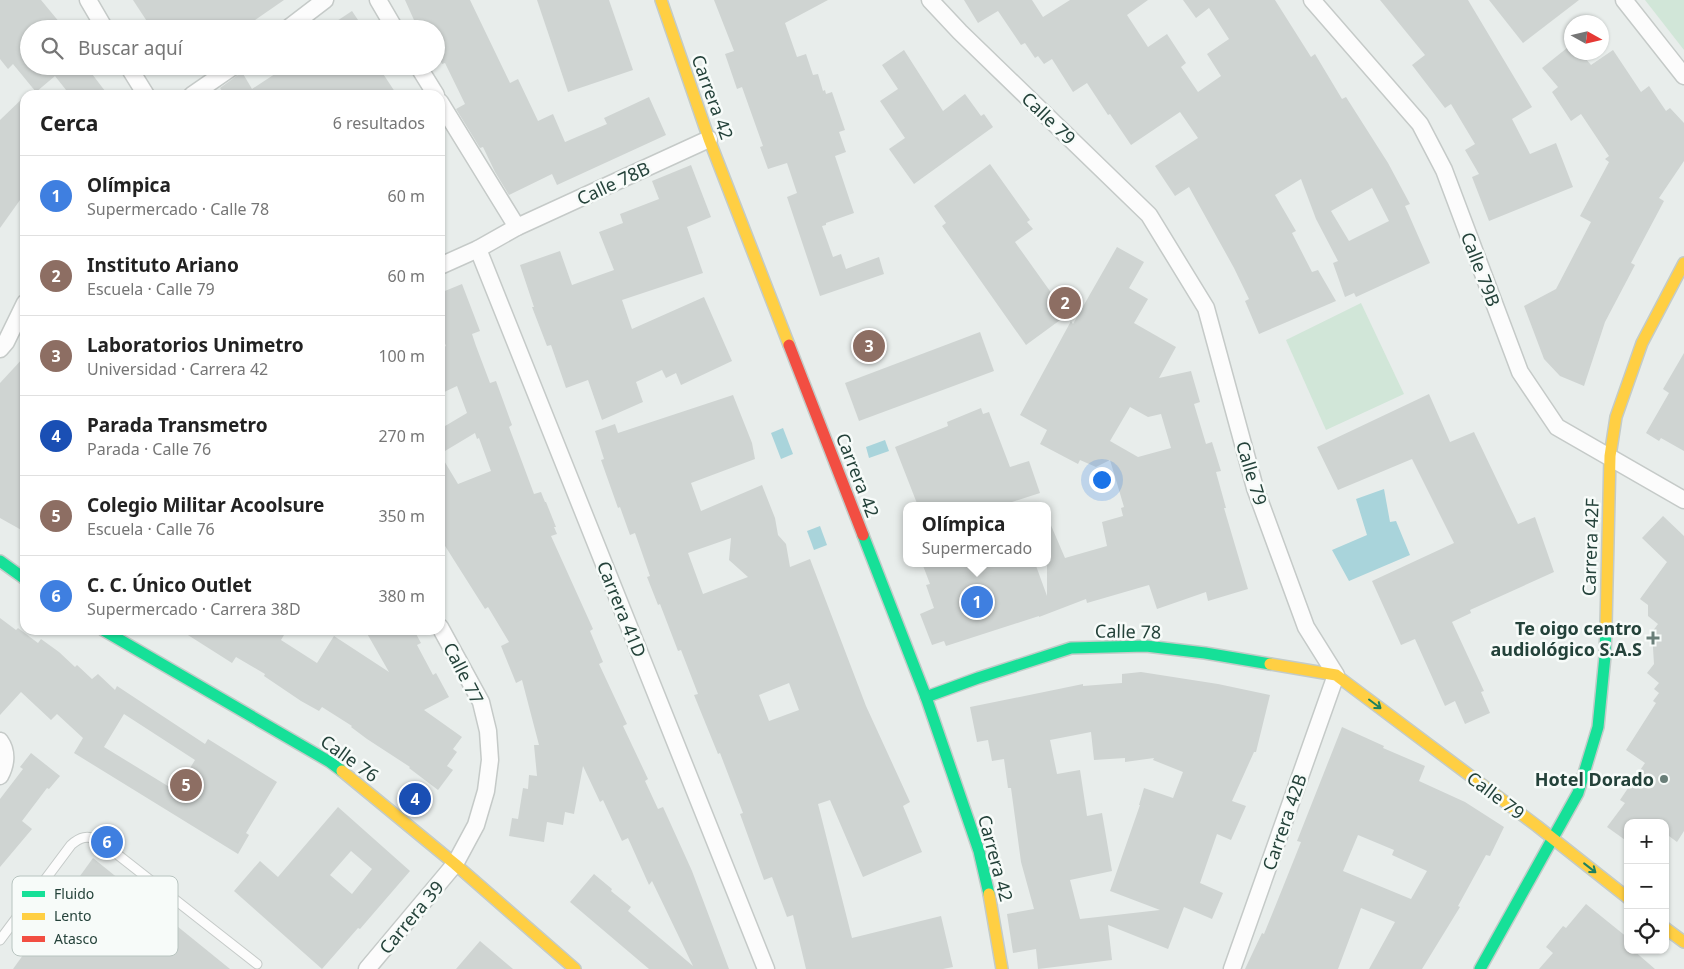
<!DOCTYPE html>
<html lang="es">
<head>
<meta charset="utf-8">
<style>
  body { margin:0; font-family:"Noto Sans",sans-serif; background:#f6f6f6; color:#222 }
  .controls { position:absolute; right:15px; bottom:15px; display:grid; overflow:hidden; border-radius:10px; box-shadow:0 1px 4px #0004 }
  .controls button { width:45px; height:45px; display:grid; place-items:center; padding:0; border:0; border-bottom:1px solid #e0e0e0; background:#fff; color:#222; font:25px sans-serif }
  .compass { position:absolute; left:1564px; top:15px; width:45px; height:45px; border-radius:50%; background:#fff; box-shadow:0 1px 4px #0004; rotate:98deg }
  .you { position:absolute; left:1101px; top:479px; width:18px; height:18px; margin:-12px; border:4px solid #fff; border-radius:50%; background:#1a73e8; box-shadow:0 0 0 8px #1a73e833 }
  .badge { display:grid; place-items:center; width:32px; height:32px; border-radius:50%; background:#1a73e8; color:#fff; font-size:16px; font-weight:700 }
  .pin { position:absolute; translate:-50% -50%; border:2px solid #fff; box-shadow:0 1px 5px #0006 }
  .popup { position:absolute; left:903px; top:502px; width:148px; height:65px; box-sizing:border-box; display:grid; place-content:center; border-radius:10px; background:#fff; filter:drop-shadow(0 1px 4px #0005); font-size:16px; white-space:nowrap; color:#767676 }
  .popup b { font-size:19px; color:#222 }
  .popup::after { content:''; position:absolute; left:50%; top:100%; margin-left:-10px; border:10px solid transparent; border-top-color:#fff }
  .list { margin:0; padding:0; list-style:none }
  h2 { display:flex; justify-content:space-between; align-items:center; height:65px; margin:0; padding:0 20px; font-size:21px }
  h2 small { font-size:16px; font-weight:400; color:#767676 }
  .list li { display:grid; grid-template-columns:32px 1fr auto; gap:15px; align-items:center; box-sizing:border-box; height:80px; padding:0 20px; border-top:1px solid #e0e0e0 }
  .list b { display:block; font-size:19px; white-space:nowrap }
  .list p { margin:0; font-size:16px; white-space:nowrap; color:#767676 }
  .list em { font-size:16px; font-style:normal; color:#767676 }
  .icon { flex:none; width:28px; height:28px; fill:none; stroke:currentColor; stroke-width:2; stroke-linecap:round; stroke-linejoin:round }
  .map { position:relative; flex:none; width:1684px; height:969px; overflow:hidden }
  .search { position:absolute; background:#fff; box-shadow:0 1px 4px #0004; left:20px; top:20px; width:425px; height:55px; display:flex; align-items:center; gap:12px; box-sizing:border-box; padding:0 18px; border-radius:28px; color:#767676; font-size:19px }
  .panel { position:absolute; background:#fff; box-shadow:0 1px 4px #0004; left:20px; top:90px; width:425px; height:545px; border-radius:15px }
  .map>svg:first-child { display:block }
  .green { fill:#d1e6d8 }
  .water { fill:#a9d4db }
  .building { fill:#cfd4d2; fill-rule:evenodd }
  .lines { fill:none; stroke-linecap:round; stroke-linejoin:round }
  .lane-casing { stroke:#c5cac8; stroke-width:11 }
  .street-casing { stroke:#c5cac8; stroke-width:19 }
  .fast-casing { stroke:#c3cbc8; stroke-width:14 }
  .slow-casing { stroke:#c3cbc8; stroke-width:14 }
  .jam-casing { stroke:#c3cbc8; stroke-width:14 }
  .lane { stroke:#fcfcfc; stroke-width:9 }
  .street { stroke:#fcfcfc; stroke-width:16 }
  .fast { stroke:#16e098; stroke-width:11 }
  .slow { stroke:#ffcf43; stroke-width:11 }
  .jam { stroke:#f24e42; stroke-width:11 }
  .oneway { stroke:#1e8160 }
  .poi-dot { fill:#697e78; stroke:#f7fbf9; stroke-width:2 }
  .labels { text-anchor:middle; dominant-baseline:central; stroke-width:5; stroke-linejoin:round; paint-order:stroke }
  .street-label { font-size:18px; fill:#24423a; stroke:#f7fbf9 }
  .poi-label { font-size:18px; font-weight:bold; fill:#24423a; stroke:#f7fbf9; text-anchor:end }
  .key { fill:#f7fbf9; stroke:#b8c4c0; stroke-width:1 }
  .key-label { font-size:14px; fill:#24423a }
</style>
</head>
<body>
<div class="map">
<svg width="1684" height="969" viewBox="0 0 1684 969">
  <rect width="100%" height="100%" fill="#e8edeb"/>
  <!-- green -->
  <g class="green">
    <polygon points="1645,0 1684,0 1684,50"/>
    <polygon points="1361,303 1404,394 1326,430 1286,340"/>
  </g>
  <!-- water -->
  <g class="water">
    <polygon points="783,428 793,454 781,459 771,433"/>
    <polygon points="885,440 889,451 869,458 866,447"/>
    <polygon points="1384,489 1390,522 1396,521 1410,555 1349,581 1332,550 1367,535 1356,499"/>
    <polygon points="820,526 827,545 814,550 807,531"/>
  </g>
  <!-- building -->
  <g class="building">
    <polygon points="0,0 41,0 65,29 29,29 29,66 86,66 108,95 70,95 55,76 36,92 13,64 8,69 0,59"/>
    <polygon points="133,0 284,0 242,29 152,29"/>
    <polygon points="405,0 470,0 510,83 518,79 538,121 553,114 565,142 607,124 604,118 649,97 666,135 557,185 552,174 509,195 495,172 483,147 480,148 456,109 465,104 445,63 442,64 436,51 436,29 418,29"/>
    <polygon points="537,0 609,0 633,70 568,92"/>
    <polygon points="714,0 828,0 785,23 797,57 806,54 813,75 818,74 823,91 825,90 826,94 832,92 845,130 839,132 846,152 835,156 854,213 826,223 826,225 822,226 833,257 841,254 846,269 879,257 884,274 820,296 787,197 797,193 787,163 768,169 760,147 763,146 742,87 737,89 725,54 734,51"/>
    <path d="M 964,0 L 1032,0 L 1043,17 L 1070,0 L 1148,0 L 1127,15 L 1148,47 L 1167,34 L 1186,63 L 1181,67 L 1198,92 L 1221,76 L 1207,54 L 1229,39 L 1209,8 L 1196,18 L 1183,0 L 1275,0 L 1311,57 L 1315,54 L 1342,99 L 1346,97 L 1388,163 L 1410,204 L 1405,206 L 1430,263 L 1356,297 L 1354,293 L 1345,297 L 1333,263 L 1338,261 L 1316,219 L 1301,179 L 1275,195 L 1296,231 L 1292,233 L 1312,272 L 1318,270 L 1336,301 L 1259,334 L 1245,301 L 1249,299 L 1234,268 L 1189,187 L 1175,196 L 1155,166 L 1198,138 L 1180,112 L 1131,145 L 1110,114 L 1108,115 L 1087,83 L 1073,92 L 1052,59 L 1044,64 L 1038,56 L 1035,58 L 1025,43 L 1021,45 L 998,11 L 978,23 ZM 1372,188 L 1389,221 L 1349,241 L 1331,211 Z"/>
    <polygon points="1380,0 1468,0 1532,107 1512,119 1530,154 1556,143 1573,187 1489,221 1472,177 1479,174 1465,150 1475,144 1451,104 1445,108 1412,65 1425,55"/>
    <polygon points="1489,0 1579,0 1523,43"/>
    <polygon points="352,11 364,29 325,29"/>
    <polygon points="1572,44 1572,52 1580,52 1591,65 1613,50 1641,92 1649,86 1666,111 1670,108 1684,123 1684,161 1659,198 1664,201 1631,263 1635,265 1605,322 1584,386 1560,376 1544,359 1524,306 1556,289 1591,222 1580,216 1609,162 1605,159 1609,156 1581,114 1571,121 1552,92 1558,87 1542,68"/>
    <polygon points="904,50 943,111 965,94 981,116 984,114 993,127 914,184 889,149 905,138 880,101 898,89 882,65"/>
    <polygon points="287,66 378,66 397,95 225,95 220,88 242,72 252,89"/>
    <polygon points="25,96 25,193 0,228 0,120"/>
    <polygon points="990,164 1030,220 1027,222 1033,229 1015,242 1067,315 1026,345 942,226 946,223 934,206"/>
    <polygon points="691,165 711,217 687,227 703,273 622,300 632,329 704,297 732,361 681,385 676,373 666,378 662,370 636,382 643,402 602,420 588,380 566,388 551,345 547,346 532,307 534,307 520,265 560,251 572,285 614,270 599,232 623,223 620,214 659,199 652,181"/>
    <path d="M 1117,247 L 1144,262 L 1129,288 L 1148,299 L 1134,323 L 1176,347 L 1159,378 L 1191,371 L 1200,402 L 1194,404 L 1206,444 L 1212,442 L 1221,471 L 1216,472 L 1226,508 L 1224,508 L 1248,589 L 1208,601 L 1206,592 L 1157,609 L 1149,585 L 1087,603 L 1086,599 L 1039,617 L 1039,616 L 946,646 L 944,641 L 932,645 L 920,614 L 934,608 L 926,585 L 930,584 L 922,563 L 1035,563 L 1047,596 L 1047,516 L 1065,558 L 1107,546 L 1102,522 L 1123,516 L 1121,508 L 1124,507 L 1110,460 L 1096,467 L 1080,460 L 1078,464 L 1040,444 L 1047,430 L 1020,415 L 1071,321 L 1073,324 ZM 1130,407 L 1148,417 L 1161,414 L 1171,448 L 1138,457 L 1110,441 Z"/>
    <path d="M 462,284 L 480,331 L 472,334 L 476,346 L 490,383 L 496,381 L 512,425 L 509,427 L 534,494 L 541,492 L 545,502 L 546,502 L 556,527 L 554,527 L 557,534 L 551,536 L 593,629 L 590,631 L 603,662 L 599,664 L 627,724 L 623,726 L 648,779 L 645,781 L 658,809 L 663,807 L 692,871 L 729,969 L 649,969 L 570,902 L 594,874 L 612,889 L 611,891 L 631,907 L 628,911 L 693,966 L 652,881 L 649,885 L 628,838 L 622,841 L 603,800 L 600,802 L 583,766 L 574,814 L 565,812 L 563,825 L 547,822 L 544,842 L 509,836 L 512,818 L 518,819 L 523,788 L 528,789 L 529,775 L 537,776 L 534,745 L 539,745 L 522,680 L 516,683 L 501,646 L 509,642 L 488,607 L 485,609 L 440,538 L 440,429 L 467,413 L 457,386 L 440,394 L 440,349 L 446,346 L 440,331 L 440,293 ZM 475,433 L 477,439 L 479,438 L 491,471 L 458,484 L 440,454 Z"/>
    <polygon points="980,332 994,371 859,421 845,383"/>
    <polygon points="1684,353 1684,451 1661,438 1659,441 1646,433 1669,393 1663,389"/>
    <polygon points="25,356 25,532 0,518 0,383"/>
    <polygon points="1429,394 1450,442 1474,432 1518,524 1535,517 1554,572 1470,610 1471,613 1452,622 1484,691 1481,692 1490,713 1465,724 1455,701 1445,706 1415,639 1401,645 1372,581 1454,543 1412,459 1338,490 1317,447"/>
    <path d="M 733,395 L 752,443 L 755,459 L 691,483 L 701,511 L 762,485 L 775,518 L 778,535 L 786,544 L 790,567 L 810,559 L 866,706 L 910,802 L 903,806 L 922,852 L 863,877 L 830,800 L 818,804 L 852,938 L 941,916 L 953,967 L 943,969 L 806,969 L 793,915 L 787,917 L 772,877 L 764,880 L 740,814 L 743,813 L 720,753 L 718,754 L 694,695 L 698,694 L 681,650 L 678,651 L 660,604 L 658,605 L 647,577 L 650,576 L 635,533 L 630,535 L 620,507 L 618,508 L 601,460 L 604,459 L 595,431 L 615,424 L 618,433 ZM 731,538 L 729,560 L 748,577 L 703,594 L 688,553 ZM 789,683 L 799,710 L 769,721 L 759,695 Z"/>
    <polygon points="981,408 983,414 989,412 1010,467 1029,461 1040,493 1012,502 1014,506 918,506 895,447 948,426 947,422"/>
    <polygon points="1663,516 1684,536 1684,831 1677,842 1665,833 1665,823 1628,823 1628,842 1607,827 1625,803 1620,800 1645,763 1626,750 1656,703 1653,701 1659,693 1654,689 1659,683 1647,673 1654,664 1652,632 1658,624 1648,616 1648,605 1640,599 1667,562 1642,538"/>
    <path d="M 0,618 L 16,630 L 18,628 L 38,643 L 41,639 L 59,652 L 75,667 L 77,665 L 92,679 L 98,674 L 115,690 L 117,686 L 205,744 L 208,739 L 277,782 L 246,833 L 249,835 L 238,854 L 74,753 L 83,738 L 57,714 L 51,720 L 21,692 L 0,715 ZM 124,714 L 195,760 L 176,791 L 104,747 Z"/>
    <polygon points="180,630 287,630 281,640 317,663 334,636 389,672 365,630 414,630 421,643 417,645 433,675 436,673 449,697 424,710 462,737 453,749 457,752 447,766 453,770 438,790 409,768 410,767 367,739 351,727 352,726 322,707 319,711 301,701 264,676 265,674 236,657 232,663"/>
    <path d="M 1141,672 L 1218,684 L 1270,695 L 1256,752 L 1254,752 L 1232,801 L 1246,806 L 1231,840 L 1217,834 L 1200,883 L 1223,893 L 1212,919 L 1184,907 L 1168,949 L 1108,925 L 1112,960 L 1038,969 L 1036,949 L 1013,953 L 1007,914 L 1034,909 L 1021,862 L 1011,788 L 1008,788 L 1004,759 L 992,761 L 988,740 L 977,742 L 970,707 L 1083,684 L 1083,686 L 1122,683 L 1122,674 ZM 1091,732 L 1094,760 L 1125,758 L 1125,762 L 1154,758 L 1153,760 L 1183,772 L 1173,798 L 1144,788 L 1139,805 L 1140,805 L 1110,891 L 1160,910 L 1080,919 L 1070,880 L 1112,871 L 1102,813 L 1087,816 L 1080,770 L 1057,774 L 1050,740 Z"/>
    <path d="M 1342,727 L 1384,746 L 1383,748 L 1425,766 L 1419,781 L 1465,802 L 1504,827 L 1490,856 L 1486,855 L 1458,906 L 1460,907 L 1422,969 L 1369,969 L 1395,922 L 1361,908 L 1338,969 L 1245,969 L 1262,933 L 1264,934 L 1281,892 L 1301,842 L 1297,841 ZM 1358,835 L 1394,850 L 1392,855 L 1427,871 L 1411,899 L 1343,871 Z"/>
    <polygon points="31,753 60,776 49,789 47,788 22,821 32,829 0,867 0,799 23,769 20,767"/>
    <path d="M 338,807 L 410,871 L 360,929 L 358,928 L 322,969 L 234,891 L 260,861 L 278,877 ZM 351,851 L 372,869 L 352,894 L 330,875 Z"/>
    <polygon points="93,858 230,969 13,969"/>
    <polygon points="1586,904 1628,938 1628,950 1633,950 1655,969 1539,969 1553,953 1546,947 1563,926 1566,928"/>
    <polygon points="480,941 513,969 456,969"/>
  </g>
  <g class="lines">
    <defs>
      <path id="lane" d="M 0,940 L 71,845 C 80,837 87,835 99,840 L 257,964"/>
      <g id="street">
        <polyline points="88,0 105,29"/>
        <polyline points="378,0 395,29"/>
        <polyline points="930,0 960,32 1149,215 1206,308 1255,488 1306,627 1336,675 1232,969"/>
        <polyline points="1312,0 1420,124 1444,170 1520,372 1557,427 1684,500"/>
        <polyline points="1624,0 1684,76"/>
        <polyline points="287,29 325,0"/>
        <polyline points="128,66 146,95"/>
        <polyline points="418,66 436,95"/>
        <polyline points="192,95 234,66"/>
        <polyline points="440,102 517,227"/>
        <polyline points="478,249 766,969"/>
        <polyline points="440,266 478,249 517,227 709,139"/>
        <polyline points="0,349 6,342 25,303"/>
        <path d="M 0,741 C 8,752 6,765 0,776"/>
        <polyline points="367,969 455,864 476,825 486,791 490,760 488,731 481,702 440,627"/>
      </g>
      <g id="fast">
        <polyline points="863,535 926,697 979,851 989,894"/>
        <polyline points="0,561 25,579"/>
        <polyline points="103,630 330,762 342,771"/>
        <polyline points="926,697 978,678 1071,648 1146,646 1205,653 1270,664"/>
        <polyline points="1480,969 1578,793 1598,727 1605,656 1606,625"/>
      </g>
      <g id="slow">
        <polyline points="661,0 709,139 789,345"/>
        <polyline points="1606,625 1610,456 1616,417 1642,343 1684,263"/>
        <polyline points="1270,664 1336,675 1537,826 1628,898"/>
        <polyline points="342,771 455,864 575,969"/>
        <polyline points="989,894 1002,969"/>
        <polyline points="1665,928 1684,942"/>
      </g>
      <polyline id="jam" points="789,345 863,535"/>
    </defs>
    <!-- lane casing -->
    <use href="#lane" class="lane-casing"/>
    <!-- street casing -->
    <use href="#street" class="street-casing"/>
    <!-- fast casing -->
    <use href="#fast" class="fast-casing"/>
    <!-- slow casing -->
    <use href="#slow" class="slow-casing"/>
    <!-- jam casing -->
    <use href="#jam" class="jam-casing"/>
    <!-- lane -->
    <use href="#lane" class="lane"/>
    <!-- street -->
    <use href="#street" class="street"/>
    <!-- fast -->
    <use href="#fast" class="fast"/>
    <!-- slow -->
    <use href="#slow" class="slow"/>
    <!-- jam -->
    <use href="#jam" class="jam"/>
  </g>
  <!-- one-way arrows -->
  <defs><path id="oneway-shaft" d="M-6 0H5M1.5-3L5.5 0L1.5 3" fill="none" stroke-width="1.6" stroke-linecap="round" stroke-linejoin="round" transform="scale(1.25)"/></defs>
  <g class="oneway">
    <use href="#oneway-shaft" transform="translate(1375 704) rotate(37)"/>
    <use href="#oneway-shaft" transform="translate(1590 868) rotate(38)"/>
  </g>
  <!-- markers -->
  <g class="poi-dot">
    <path d="M1650.5 630.5h5v5h5v5h-5v5h-5v-5h-5v-5h5z"/>
    <circle cx="1664" cy="779" r="5"/>
  </g>
  <g class="labels">
    <!-- street labels -->
    <g class="street-label">
      <text transform="translate(713 97) rotate(70)">Carrera 42</text>
      <text transform="translate(1049 118) rotate(44)">Calle 79</text>
      <text transform="translate(613 183) rotate(-25)">Calle 78B</text>
      <text transform="translate(1481 269) rotate(69)">Calle 79B</text>
      <text transform="translate(1252 473) rotate(73)">Calle 79</text>
      <text transform="translate(858 475) rotate(69)">Carrera 42</text>
      <text transform="translate(1590 547) rotate(-88)">Carrera 42F</text>
      <text transform="translate(622 609) rotate(68)">Carrera 41D</text>
      <text transform="translate(1128 631) rotate(1)">Calle 78</text>
      <text transform="translate(464 673) rotate(63)">Calle 77</text>
      <text transform="translate(350 758) rotate(36)">Calle 76</text>
      <text transform="translate(1496 795) rotate(37)">Calle 79</text>
      <text transform="translate(1284 822) rotate(-71)">Carrera 42B</text>
      <text transform="translate(996 858) rotate(75)">Carrera 42</text>
      <text transform="translate(411 917) rotate(-50)">Carrera 39</text>
    </g>
    <!-- poi labels -->
    <g class="poi-label">
      <text x="1642" y="628">Te oigo centro<tspan x="1642" dy="21">audiológico S.A.S</tspan></text>
      <text x="1654" y="779">Hotel Dorado</text>
    </g>
  </g>
  <!-- legend -->
  <rect x="12" y="876" width="166" height="80" rx="8" class="key"/>
  <rect x="22" y="891" width="23" height="6" fill="#16e098"/>
  <rect x="22" y="913" width="23" height="7" fill="#ffcf43"/>
  <rect x="22" y="936" width="23" height="6" fill="#f24e42"/>
  <g class="key-label">
    <text x="54" y="899">Fluido</text>
    <text x="54" y="921">Lento</text>
    <text x="54" y="944">Atasco</text>
  </g>
</svg>
<div class="controls">
<button>+</button>
<button>−</button>
<button><svg class="icon" aria-label="locate" viewBox="0 0 24 24"><circle cx="12" cy="12" r="6"/><path d="M12 2v4M12 18v4M2 12h4M18 12h4"/></svg></button>
</div>
<svg class="compass" viewBox="-18 -18 36 36"><path d="M0-13l5 13h-10z" fill="#e53935"/><path d="M0 13l5-13h-10z" fill="#767676"/></svg>
<div class="you"></div>
<div class="pin badge" style="left:977px;top:602px;background:#3f7fe0">1</div>
<div class="popup"><b>Olímpica</b>Supermercado</div>
<div class="pin badge" style="left:1065px;top:303px;background:#8d6e63">2</div>
<div class="pin badge" style="left:869px;top:346px;background:#8d6e63">3</div>
<div class="pin badge" style="left:415px;top:799px;background:#1a4fb4">4</div>
<div class="pin badge" style="left:186px;top:785px;background:#8d6e63">5</div>
<div class="pin badge" style="left:107px;top:842px;background:#3f7fe0">6</div>
<div class="search"><svg class="icon" aria-label="search" viewBox="0 0 24 24"><circle cx="10" cy="10" r="6"/><path d="M15 15l6 6"/></svg>Buscar aquí</div>
<section class="panel">
<h2>Cerca<small>6 resultados</small></h2>
<ul class="list">
<li><span class="badge" style="background:#3f7fe0">1</span><div><b>Olímpica</b><p>Supermercado · Calle 78</p></div><em>60 m</em></li>
<li><span class="badge" style="background:#8d6e63">2</span><div><b>Instituto Ariano</b><p>Escuela · Calle 79</p></div><em>60 m</em></li>
<li><span class="badge" style="background:#8d6e63">3</span><div><b>Laboratorios Unimetro</b><p>Universidad · Carrera 42</p></div><em>100 m</em></li>
<li><span class="badge" style="background:#1a4fb4">4</span><div><b>Parada Transmetro</b><p>Parada · Calle 76</p></div><em>270 m</em></li>
<li><span class="badge" style="background:#8d6e63">5</span><div><b>Colegio Militar Acoolsure</b><p>Escuela · Calle 76</p></div><em>350 m</em></li>
<li><span class="badge" style="background:#3f7fe0">6</span><div><b>C. C. Único Outlet</b><p>Supermercado · Carrera 38D</p></div><em>380 m</em></li>
</ul>
</section>
</div>
</body>
</html>
